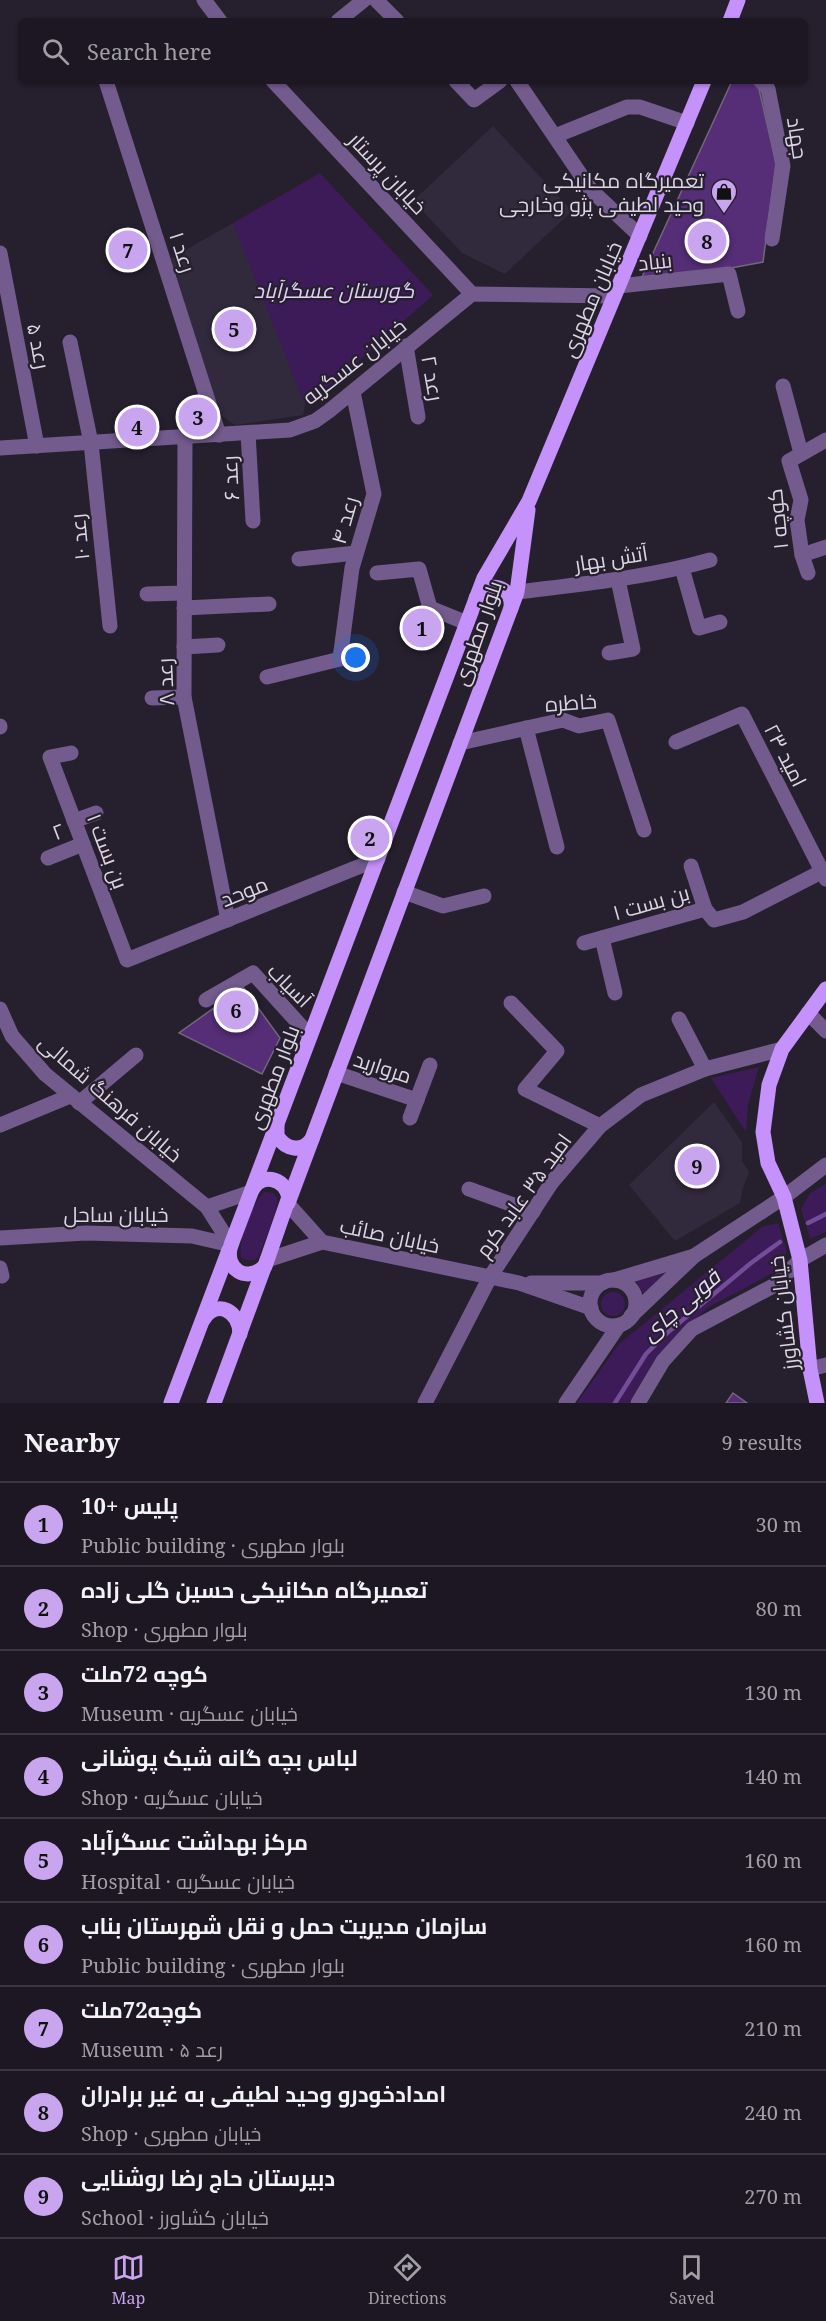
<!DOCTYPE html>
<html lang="en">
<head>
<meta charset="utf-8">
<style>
  body { margin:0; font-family:"Noto Serif",Cairo,serif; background:#25202a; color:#f1f3f6 }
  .you { position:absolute; left:356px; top:658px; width:21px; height:21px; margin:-15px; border:4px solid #fff; border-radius:50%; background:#1a73e8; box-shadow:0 0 0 9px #1a73e833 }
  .badge { display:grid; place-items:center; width:39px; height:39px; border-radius:50%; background:#c8a5ee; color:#111; font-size:20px; font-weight:700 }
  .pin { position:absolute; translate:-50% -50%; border:3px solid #fff; box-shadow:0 2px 6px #0006 }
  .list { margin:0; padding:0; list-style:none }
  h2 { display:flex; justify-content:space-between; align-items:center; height:78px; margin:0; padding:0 24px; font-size:26px }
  h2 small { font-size:20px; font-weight:400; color:#a09fa5 }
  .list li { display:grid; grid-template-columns:39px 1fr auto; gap:18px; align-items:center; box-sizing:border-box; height:84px; padding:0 24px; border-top:2px solid #3a3640 }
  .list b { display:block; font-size:22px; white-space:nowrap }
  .list p { margin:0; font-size:20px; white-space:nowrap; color:#a09fa5 }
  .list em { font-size:20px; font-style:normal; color:#a09fa5 }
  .icon { flex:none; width:33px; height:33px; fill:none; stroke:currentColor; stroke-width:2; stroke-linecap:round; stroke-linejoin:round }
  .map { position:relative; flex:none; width:826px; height:1403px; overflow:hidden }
  .search { position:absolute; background:#1c1722; box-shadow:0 2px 4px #0004; left:18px; right:18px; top:18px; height:66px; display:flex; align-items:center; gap:15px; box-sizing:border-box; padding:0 21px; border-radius:9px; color:#a09fa5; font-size:22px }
  .sheet { height:834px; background:#1c1722 }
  nav { display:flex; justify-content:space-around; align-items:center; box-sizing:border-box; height:84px; border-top:2px solid #3a3640; background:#1c1722; font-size:16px; color:#a09fa5 }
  nav a { display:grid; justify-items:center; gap:3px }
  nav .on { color:#c8a5ee }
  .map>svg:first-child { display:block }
  .built { fill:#31293c }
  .green { fill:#3d1b59 }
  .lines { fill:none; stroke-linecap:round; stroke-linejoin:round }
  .stream { stroke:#734d98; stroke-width:4.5 }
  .building { fill:#552e77; stroke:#70687a; stroke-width:1.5 }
  .minor { stroke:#735b8d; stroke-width:15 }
  .major { stroke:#c591fa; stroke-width:15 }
  .labels { text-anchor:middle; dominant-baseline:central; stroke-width:4.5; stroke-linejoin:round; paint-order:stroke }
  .street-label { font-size:21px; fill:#dad5e0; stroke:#261f2e }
  .poi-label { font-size:21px; fill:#dad5e0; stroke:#261f2e; text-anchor:end }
  .park-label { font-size:21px; font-style:italic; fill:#e2cef8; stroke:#261f2e }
  .water-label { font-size:22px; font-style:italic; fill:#e7def3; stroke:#261f2e }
</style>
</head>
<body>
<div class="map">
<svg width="826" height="1403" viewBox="0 0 826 1403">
  <rect width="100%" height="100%" fill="#261f2e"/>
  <!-- built -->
  <g class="built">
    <polygon points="493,126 572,211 505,274 462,253 413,201"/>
    <polygon points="235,222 305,405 303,415 235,425 219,414 171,258"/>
    <polygon points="714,1102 742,1142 742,1161 749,1172 743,1188 740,1203 675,1241 629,1185"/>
  </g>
  <!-- green -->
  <g class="green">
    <polygon points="320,173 433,295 320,396 305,405 233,223"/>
    <polygon points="759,1067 748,1104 746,1132 711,1078"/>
    <polygon points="826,1184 826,1232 810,1239 801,1209 810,1193"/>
    <path d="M 265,1192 C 270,1192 275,1193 277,1197 C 281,1205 262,1246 259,1256 L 255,1260 L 246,1260 L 241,1257 C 237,1245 254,1198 265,1192 Z"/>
    <polygon points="778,1223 787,1252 773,1273 707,1308 656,1360 629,1403 577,1403 619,1344 762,1227"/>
    <polygon points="667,1273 644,1295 636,1281"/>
    <circle cx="613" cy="1304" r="12"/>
  </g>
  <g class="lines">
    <!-- stream -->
    <g class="stream">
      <polyline points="808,1223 826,1214"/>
      <polyline points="615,1403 646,1354 667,1333 751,1263 780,1242"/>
    </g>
  </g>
  <!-- building -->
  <g class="building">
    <polygon points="732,81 752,81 759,89 776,163 763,262 731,268 642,277"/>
    <polygon points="243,987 280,1038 262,1074 179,1033"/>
    <polygon points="733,1393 747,1403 726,1403"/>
  </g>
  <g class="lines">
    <!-- minor -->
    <g class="minor">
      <polyline points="204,0 220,21"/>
      <polyline points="376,0 397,21"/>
      <polyline points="338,21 364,0"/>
      <polyline points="106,81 219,435"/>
      <polyline points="273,81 472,294"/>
      <polyline points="456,81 474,100 500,81"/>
      <polyline points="517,81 591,190 640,236"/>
      <polyline points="761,81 768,89 783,166 772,239"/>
      <polyline points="555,136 627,107 640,107 687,123"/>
      <polyline points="0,253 37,446"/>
      <polyline points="619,286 729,274 738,311"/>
      <polyline points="70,342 91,443 110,626"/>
      <polyline points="406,346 418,417"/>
      <polyline points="783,386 801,453"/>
      <polyline points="248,433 253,521"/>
      <polyline points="185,437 184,697 228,920"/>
      <polyline points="0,448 290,430 315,421 329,411 472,294 614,296"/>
      <polyline points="802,555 826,547"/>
      <polyline points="299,559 356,553"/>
      <polyline points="682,568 699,628 720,622"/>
      <polyline points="377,573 419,569 430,608 467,623"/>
      <polyline points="808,573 802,555 797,520 801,500 789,461 826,440"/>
      <path d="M 517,592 C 582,584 647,578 710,560"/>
      <polyline points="147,594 184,593"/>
      <polyline points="184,608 269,604"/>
      <polyline points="184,647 218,645"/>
      <polyline points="609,653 633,649 618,580"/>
      <polyline points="267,677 340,659 352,568 374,494 353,392"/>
      <polyline points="152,698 184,697"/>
      <polyline points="0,726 0,727"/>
      <polyline points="526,728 557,847"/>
      <polyline points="676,742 742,714 826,879"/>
      <polyline points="460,743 563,720 579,726 608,720 644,830"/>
      <polyline points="71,753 50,757 127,960 378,859"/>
      <polyline points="74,821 96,813"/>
      <polyline points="48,858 83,844"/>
      <polyline points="691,866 705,909"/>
      <polyline points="404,892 443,906 484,896"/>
      <polyline points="602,938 615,993"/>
      <polyline points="584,943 705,909 714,920 743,912 821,872"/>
      <polyline points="206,1000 253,973 310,1036"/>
      <polyline points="511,1003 557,1051 525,1089 600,1126"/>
      <polyline points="0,1009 12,1036 45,1074 207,1207 231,1245"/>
      <polyline points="808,1013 826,1031"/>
      <polyline points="679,1019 705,1069"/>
      <polyline points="336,1073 417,1100"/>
      <polyline points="79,1103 136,1055"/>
      <polyline points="410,1118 430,1065"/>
      <polyline points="0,1125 70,1096"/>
      <polyline points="469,1189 533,1212"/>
      <polyline points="288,1204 322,1242"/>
      <polyline points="207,1207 251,1192"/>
      <polyline points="0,1238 86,1233 192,1236 231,1245"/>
      <polyline points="267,1260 322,1242 519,1283 591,1308"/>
      <polyline points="0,1268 2,1276"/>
      <polyline points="614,1280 691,1257"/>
      <circle cx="613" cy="1303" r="23"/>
      <polyline points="531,1283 602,1283"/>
      <polyline points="631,1316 694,1256 784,1197 826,1165"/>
      <polyline points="810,1369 826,1365"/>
      <polyline points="425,1403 490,1277 552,1182 600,1126 641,1095 705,1069 782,1049"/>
      <polyline points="566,1403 619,1325"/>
      <polyline points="638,1403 663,1361 692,1329 775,1285 800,1260 826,1245"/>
    </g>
    <!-- major -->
    <g class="major">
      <polyline points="730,21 738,0"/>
      <path d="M 476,598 L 484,589 C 499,584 513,591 511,608"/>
      <path d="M 277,1124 L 277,1136 C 286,1150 302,1153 312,1139"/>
      <path d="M 251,1192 C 260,1172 284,1177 289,1197 L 265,1266 C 247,1284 223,1269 231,1245 L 484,578 L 529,501 L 704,81"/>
      <polyline points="288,1203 517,592 528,510"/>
      <path d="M 203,1320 C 216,1298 240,1311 240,1334"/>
      <polyline points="171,1403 229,1250"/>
      <polyline points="214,1403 265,1265"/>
      <polyline points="817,1403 810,1369 800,1260 784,1197 768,1163 763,1132 769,1085 782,1049 826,989"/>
    </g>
  </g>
  <!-- icons -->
  <defs>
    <symbol id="shop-pin" viewBox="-11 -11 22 30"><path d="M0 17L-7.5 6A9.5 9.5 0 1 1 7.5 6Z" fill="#c8a5ee" stroke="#261f2e"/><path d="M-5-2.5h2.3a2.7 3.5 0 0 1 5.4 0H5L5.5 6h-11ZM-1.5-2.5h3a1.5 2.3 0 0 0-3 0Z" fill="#111"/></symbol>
  </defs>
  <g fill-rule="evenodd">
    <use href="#shop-pin" x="709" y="177" width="30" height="40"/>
  </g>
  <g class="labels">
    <!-- street labels -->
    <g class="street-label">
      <text transform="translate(798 138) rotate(81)">جهاد</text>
      <text transform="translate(388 173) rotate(47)">خیابان پرستار</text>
      <text transform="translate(183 252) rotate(72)">رعد ۱</text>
      <text transform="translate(655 261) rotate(-6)">بنیاد</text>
      <text transform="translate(591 299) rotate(-67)">خیابان مطهری</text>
      <text transform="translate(39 346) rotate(79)">رعد ۵</text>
      <text transform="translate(354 361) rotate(-38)">خیابان عسگریه</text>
      <text transform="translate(433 378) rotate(80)">رعد ۲</text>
      <text transform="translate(230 478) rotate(-93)">رعد ۶</text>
      <text transform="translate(777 519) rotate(-96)">کوچه ۱</text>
      <text transform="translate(344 520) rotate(-74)">رعد ۴</text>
      <text transform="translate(79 537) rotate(-96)">رعد ۱۰</text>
      <text transform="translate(611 558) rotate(-9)">آتش بهار</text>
      <text transform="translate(477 633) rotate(-71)">بلوار مطهری</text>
      <text transform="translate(165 682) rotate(-93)">رعد ۸</text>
      <text transform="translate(571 702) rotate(-4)">خاطره</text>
      <text transform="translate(786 755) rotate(63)">امید ۲۳</text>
      <text transform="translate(58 831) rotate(-21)">۲</text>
      <text transform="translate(108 851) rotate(69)">بن بست ۱</text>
      <text transform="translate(244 891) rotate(-22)">موحد</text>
      <text transform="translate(651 902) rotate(-16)">بن بست ۱</text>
      <text transform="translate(290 985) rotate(45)">آسیاب</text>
      <text transform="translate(383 1067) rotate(18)">مروارید</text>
      <text transform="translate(273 1077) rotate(-69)">بلوار مطهری</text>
      <text transform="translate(111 1098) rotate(41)">خیابان فرهنگ شمالی</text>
      <text transform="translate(523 1195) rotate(-54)">امید ۳۵ عابد کرم</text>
      <text x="116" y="1214">خیابان ساحل</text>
      <text transform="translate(390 1235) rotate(12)">خیابان صائب</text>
      <text transform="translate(783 1313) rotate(-97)">خیابان کشاورز</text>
    </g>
    <!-- poi labels -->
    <g class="poi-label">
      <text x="704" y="180">تعمیرگاه مکانیکی<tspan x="704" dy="24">وحید لطیفی پژو وخارجی</tspan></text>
    </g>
    <!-- park labels -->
    <g class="park-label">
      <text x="334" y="290">گورستان عسگرآباد</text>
    </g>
    <!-- water labels -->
    <g class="water-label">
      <text transform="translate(680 1304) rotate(-41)">قوبی چای</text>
    </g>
  </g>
</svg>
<div class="you"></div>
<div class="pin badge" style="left:422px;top:628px">1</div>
<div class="pin badge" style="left:370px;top:838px">2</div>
<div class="pin badge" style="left:198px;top:417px">3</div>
<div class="pin badge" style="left:137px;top:427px">4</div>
<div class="pin badge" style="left:234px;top:329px">5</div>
<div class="pin badge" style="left:236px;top:1010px">6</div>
<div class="pin badge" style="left:128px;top:250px">7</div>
<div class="pin badge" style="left:707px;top:241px">8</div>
<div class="pin badge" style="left:697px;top:1166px">9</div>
<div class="search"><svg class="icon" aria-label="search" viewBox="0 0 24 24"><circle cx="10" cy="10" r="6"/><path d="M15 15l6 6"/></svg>Search here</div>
</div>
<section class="sheet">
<h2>Nearby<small>9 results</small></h2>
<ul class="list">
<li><span class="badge">1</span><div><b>پلیس +10</b><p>Public building · بلوار مطهری</p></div><em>30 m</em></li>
<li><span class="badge">2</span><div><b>تعمیرگاه مکانیکی حسین گلی زاده</b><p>Shop · بلوار مطهری</p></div><em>80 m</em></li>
<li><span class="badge">3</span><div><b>کوچه 72ملت</b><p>Museum · خیابان عسگریه</p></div><em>130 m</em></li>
<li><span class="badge">4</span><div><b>لباس بچه گانه شیک پوشانی</b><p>Shop · خیابان عسگریه</p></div><em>140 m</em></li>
<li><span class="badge">5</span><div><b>مرکز بهداشت عسگرآباد</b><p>Hospital · خیابان عسگریه</p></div><em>160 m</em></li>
<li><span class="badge">6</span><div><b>سازمان مدیریت حمل و نقل شهرستان بناب</b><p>Public building · بلوار مطهری</p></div><em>160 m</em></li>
<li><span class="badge">7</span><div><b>کوچه72ملت</b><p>Museum · رعد ۵</p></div><em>210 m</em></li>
<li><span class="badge">8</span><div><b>امدادخودرو وحید لطیفی به غیر برادران</b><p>Shop · خیابان مطهری</p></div><em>240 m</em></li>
<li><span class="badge">9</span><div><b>دبیرستان حاج رضا روشنایی</b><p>School · خیابان کشاورز</p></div><em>270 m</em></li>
</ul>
</section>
<nav>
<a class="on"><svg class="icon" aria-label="map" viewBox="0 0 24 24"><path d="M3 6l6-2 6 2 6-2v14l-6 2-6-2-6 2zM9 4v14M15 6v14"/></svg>Map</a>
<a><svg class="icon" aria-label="directions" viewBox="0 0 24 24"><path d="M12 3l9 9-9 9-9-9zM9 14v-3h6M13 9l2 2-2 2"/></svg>Directions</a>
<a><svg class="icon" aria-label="saved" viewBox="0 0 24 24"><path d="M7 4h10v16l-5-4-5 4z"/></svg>Saved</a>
</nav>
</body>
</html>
